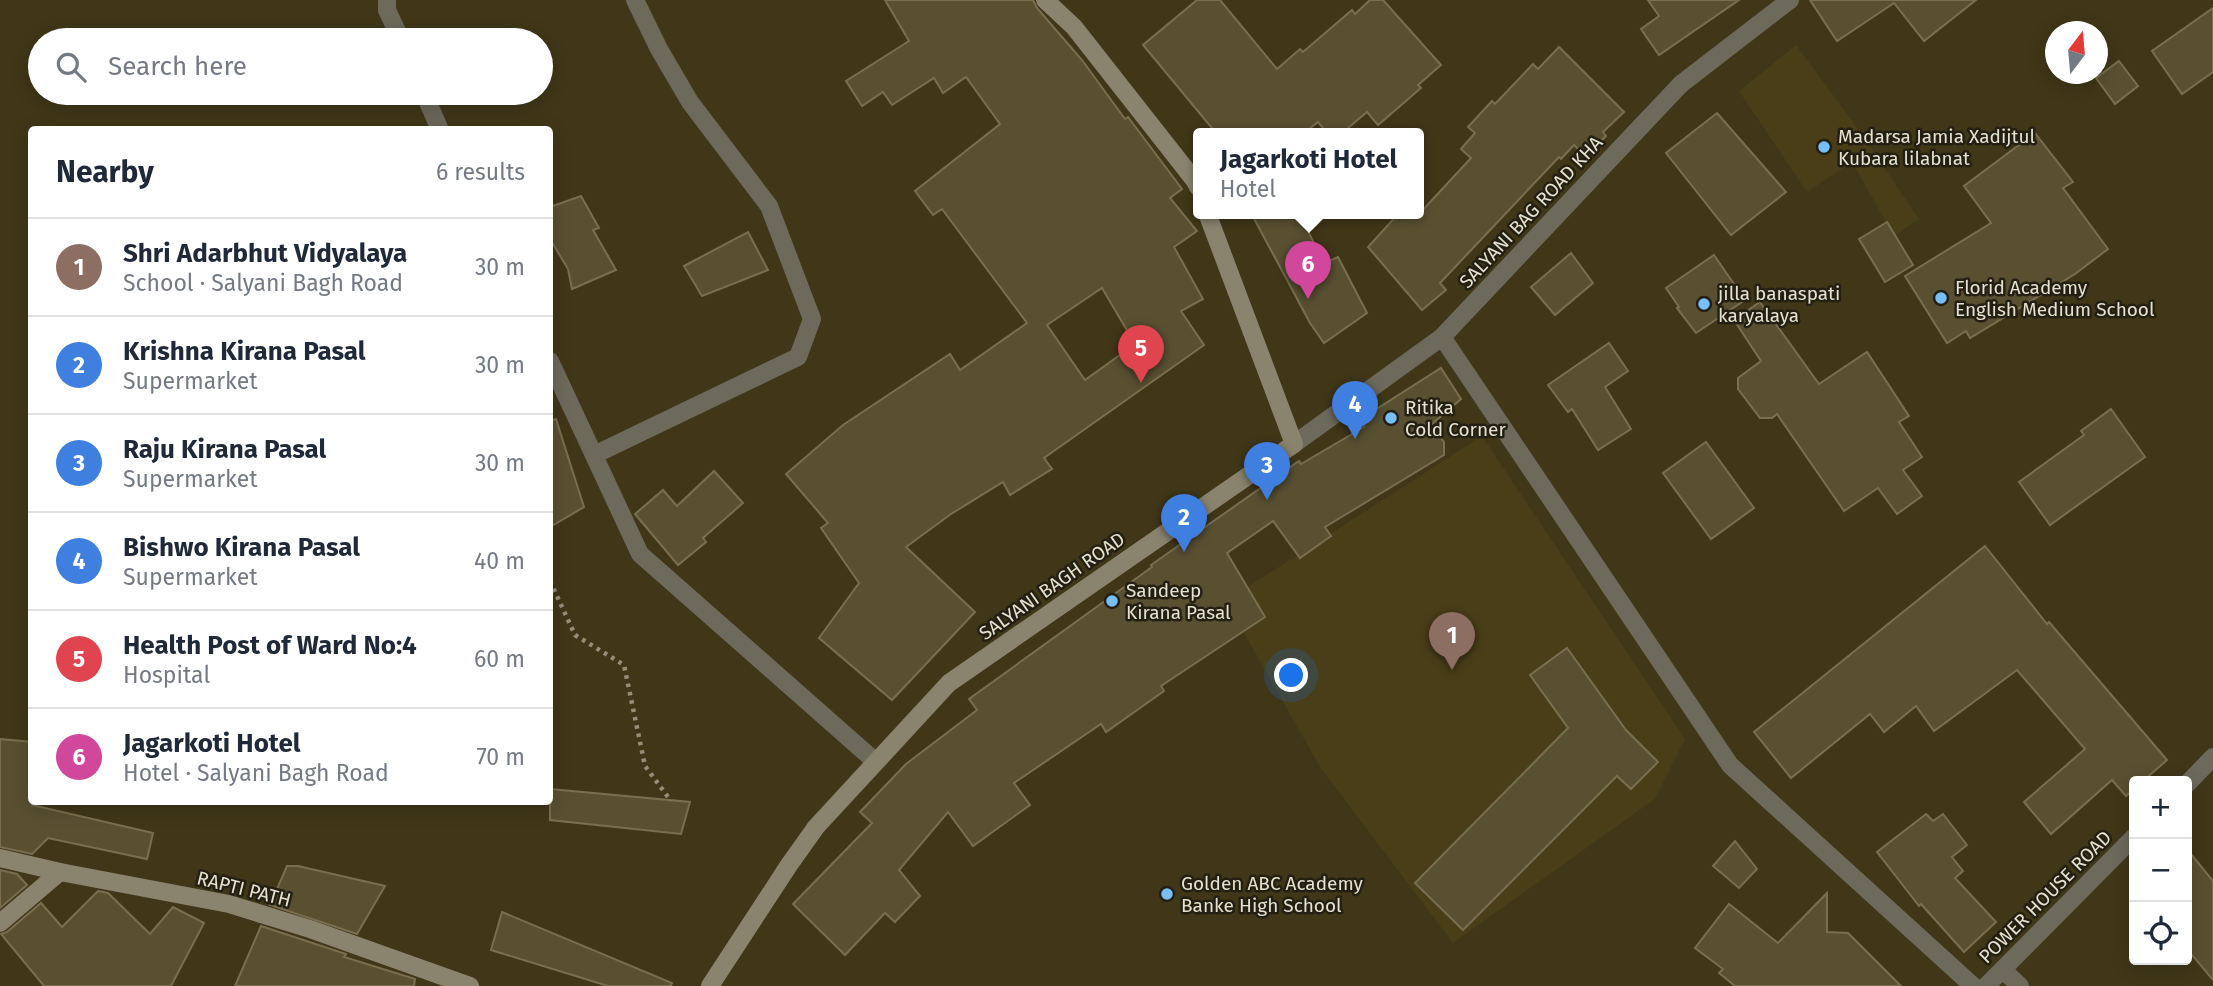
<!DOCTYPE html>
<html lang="en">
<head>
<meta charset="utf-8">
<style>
  body { margin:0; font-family:"Fira Sans",sans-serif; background:#f2f2f3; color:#1f2937 }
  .controls { position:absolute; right:21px; bottom:21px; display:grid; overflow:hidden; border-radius:7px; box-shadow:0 4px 18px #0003 }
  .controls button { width:63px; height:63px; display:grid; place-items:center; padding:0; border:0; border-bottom:2px solid #e0e1e3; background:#fff; color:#1f2937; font:35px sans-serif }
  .compass { position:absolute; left:2045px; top:21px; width:63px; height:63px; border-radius:50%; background:#fff; box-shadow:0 4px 18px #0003; rotate:16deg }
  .you { position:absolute; left:1292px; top:676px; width:24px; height:24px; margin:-18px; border:5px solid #fff; border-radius:50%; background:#1a73e8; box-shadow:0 0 0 10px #1a73e833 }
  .badge { display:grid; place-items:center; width:46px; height:46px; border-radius:50%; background:#d93025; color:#fff; font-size:23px; font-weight:700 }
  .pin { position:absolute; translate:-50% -58px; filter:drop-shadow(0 2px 4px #0008) }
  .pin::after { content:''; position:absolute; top:37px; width:24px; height:21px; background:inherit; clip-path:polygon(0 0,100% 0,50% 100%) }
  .popup { position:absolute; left:1193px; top:128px; width:231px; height:91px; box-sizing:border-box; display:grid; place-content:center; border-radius:7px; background:#fff; filter:drop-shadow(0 2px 5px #0005); font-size:23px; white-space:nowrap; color:#747a83 }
  .popup b { font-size:26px; color:#1f2937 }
  .popup::after { content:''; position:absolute; left:50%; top:100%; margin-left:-14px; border:14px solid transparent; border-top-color:#fff }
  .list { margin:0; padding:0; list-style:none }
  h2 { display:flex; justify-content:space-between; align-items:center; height:91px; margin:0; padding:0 28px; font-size:30px }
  h2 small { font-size:23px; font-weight:400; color:#747a83 }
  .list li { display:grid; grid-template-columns:46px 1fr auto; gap:21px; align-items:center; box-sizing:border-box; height:98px; padding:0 28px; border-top:2px solid #e0e1e3 }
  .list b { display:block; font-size:26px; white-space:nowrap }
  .list p { margin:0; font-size:23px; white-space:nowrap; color:#747a83 }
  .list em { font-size:23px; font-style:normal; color:#747a83 }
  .icon { flex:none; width:38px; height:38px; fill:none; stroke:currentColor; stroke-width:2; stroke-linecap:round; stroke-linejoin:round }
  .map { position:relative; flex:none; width:2213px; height:986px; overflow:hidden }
  .search { position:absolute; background:#fff; box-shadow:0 4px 18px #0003; left:28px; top:28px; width:525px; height:77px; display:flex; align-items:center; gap:18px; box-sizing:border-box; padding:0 24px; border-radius:38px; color:#747a83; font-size:26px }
  .panel { position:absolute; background:#fff; box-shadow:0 4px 18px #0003; left:28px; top:126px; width:525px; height:679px; border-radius:7px }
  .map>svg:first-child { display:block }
  .built { fill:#493e18 }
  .building { fill:#595032; stroke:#796f50; stroke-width:2; fill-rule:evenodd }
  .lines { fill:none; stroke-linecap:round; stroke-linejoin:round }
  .path { stroke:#968f78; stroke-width:4.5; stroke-dasharray:3.5 5; stroke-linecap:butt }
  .street { stroke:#6d695b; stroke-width:18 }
  .secondary { stroke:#8a846f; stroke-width:18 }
  .poi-dot { fill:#78bff7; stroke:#231f12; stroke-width:2.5 }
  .labels { text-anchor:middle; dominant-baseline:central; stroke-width:5; stroke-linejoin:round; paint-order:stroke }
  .poi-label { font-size:19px; fill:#e5e1cf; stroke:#231f12; text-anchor:start }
  .street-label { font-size:19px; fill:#e5e1cf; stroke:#231f12 }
</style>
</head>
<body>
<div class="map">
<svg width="2213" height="986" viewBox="0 0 2213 986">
  <rect width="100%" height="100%" fill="#403719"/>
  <!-- built -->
  <g class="built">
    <polygon points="1796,45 1861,133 1919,219 1894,236 1852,162 1807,192 1739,91"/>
    <polygon points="1482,436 1685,739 1655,799 1453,943 1320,767 1226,601"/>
  </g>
  <!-- building -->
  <g class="building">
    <path d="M 885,0 L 1033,0 L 1037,8 L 1082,60 L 1125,119 L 1128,117 L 1182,189 L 1170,198 L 1197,231 L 1174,247 L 1203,299 L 1181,311 L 1204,345 L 1044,458 L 1052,469 L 1010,495 L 1003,482 L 951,514 L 906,547 L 975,612 L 892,700 L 819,638 L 859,583 L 821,528 L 828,523 L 786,474 L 843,425 L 950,354 L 960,370 L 1027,323 L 942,209 L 933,215 L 915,191 L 1000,124 L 966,77 L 943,93 L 934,78 L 892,105 L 883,92 L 862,106 L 846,81 L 909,41 ZM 1102,288 L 1135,344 L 1085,380 L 1047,325 Z"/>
    <polygon points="1197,0 1220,0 1277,69 1300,49 1303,52 1352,10 1355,14 1370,0 1383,0 1441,65 1418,85 1421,88 1378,125 1367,112 1342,133 1327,133 1318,122 1304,133 1216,133 1143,45"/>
    <polygon points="1648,0 1739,0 1659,55 1641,29 1659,16"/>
    <polygon points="1810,0 1976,0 1924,41 1894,3 1837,41"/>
    <polygon points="2213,8 2213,72 2182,94 2152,51"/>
    <polygon points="1559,47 1624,112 1603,132 1606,136 1586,157 1574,145 1561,159 1559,157 1440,283 1446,290 1422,310 1368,247 1399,213 1420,213 1471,158 1461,149 1475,133 1468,127 1492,101 1495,104 1533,64 1538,69"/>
    <polygon points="2119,61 2138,86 2115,104 2096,78"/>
    <polygon points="1717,113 1786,192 1731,235 1666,153"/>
    <polygon points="2035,133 2073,182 2063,188 2108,249 2075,274 1970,338 1966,331 1947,343 1905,276 1991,223 1964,186"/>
    <polygon points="581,196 599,228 593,230 616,270 572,289 568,269 550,239 550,207"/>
    <polygon points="1251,213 1299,213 1324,263 1338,257 1367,313 1324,343 1310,323"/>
    <polygon points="1887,222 1913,265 1885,282 1859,239"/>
    <polygon points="748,232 768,270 702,296 684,266"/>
    <polygon points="1571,253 1593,283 1555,315 1531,287"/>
    <polygon points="1714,255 1745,300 1696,333 1677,308 1679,307 1666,288"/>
    <polygon points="1760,302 1819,384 1867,352 1909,416 1899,422 1922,457 1903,470 1922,496 1897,514 1878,488 1844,511 1777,414 1772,418 1760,418 1738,389 1738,378 1761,361 1734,320"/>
    <polygon points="1609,343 1628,371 1605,387 1631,429 1598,450 1572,409 1568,412 1548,385"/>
    <polygon points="1441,368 1461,399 1431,425 1444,442 1444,455 1325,527 1331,536 1300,558 1273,521 1227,553 1265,617 1161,686 1164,691 1106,732 1101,724 1014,783 1030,805 973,846 948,812 899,870 920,896 895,922 885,913 845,955 793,904 872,823 860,812 906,764 977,710 969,699 1152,567 1151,565 1299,461 1301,464 1364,427 1364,417"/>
    <polygon points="2111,409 2145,457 2050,525 2019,482 2084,435 2081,431"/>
    <polygon points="556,419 584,507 550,527 550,421"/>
    <polygon points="1706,442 1754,508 1711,539 1663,473"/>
    <polygon points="714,471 743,503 703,538 706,542 678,565 635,514 663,490 677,506"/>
    <polygon points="1985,546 2047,624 2049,622 2167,760 2143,781 2134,781 2134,789 2126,796 2112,780 2051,834 2024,802 2085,749 2017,670 1934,731 1916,706 1884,732 1870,714 1791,778 1754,732"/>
    <polygon points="1567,648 1626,730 1658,762 1631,789 1617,776 1463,930 1415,883 1568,728 1530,675"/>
    <polygon points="0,739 32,742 32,805 153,833 147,859 48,838 32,854 0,847"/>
    <polygon points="550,789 690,802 681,834 550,820"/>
    <polygon points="1926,814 1933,821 1943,814 1967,845 1952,857 1963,871 1955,878 1996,922 1964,952 1921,904 1919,906 1877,852"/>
    <polygon points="1735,841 1757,869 1739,888 1713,866"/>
    <polygon points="2187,849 2213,881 2213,980 2187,949"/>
    <polygon points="287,866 298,866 385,886 357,934 270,905"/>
    <polygon points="0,870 17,874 27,885 0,908"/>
    <polygon points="98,891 108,893 150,934 173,907 204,923 171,986 44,986 1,934 7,932 41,903 62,927"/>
    <polygon points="1827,893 1827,932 1848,933 1901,986 1735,986 1719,973 1723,969 1695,948 1729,904 1778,943"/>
    <polygon points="502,912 672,983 671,986 608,986 491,950"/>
    <polygon points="261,926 346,954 344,957 415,979 414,986 235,986"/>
  </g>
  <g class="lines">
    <!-- path -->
    <polyline class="path" points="550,581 575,635 624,665 645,766 671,801"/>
    <!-- street -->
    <g class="street">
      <polyline points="387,0 387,10 401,40"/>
      <polyline points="424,93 440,130"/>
      <polyline points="1442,337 1730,765 1973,986"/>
      <polyline points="550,361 640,554 876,762"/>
      <polyline points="1294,444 1442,337 1681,84 1790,0"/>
      <polyline points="594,455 798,357 812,319 769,206 690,102 659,49 635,0"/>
      <polyline points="2187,784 2213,757"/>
      <polyline points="2003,970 2020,986"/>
      <polyline points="1986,986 2134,837"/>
    </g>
    <!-- secondary -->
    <g class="secondary">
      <polyline points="1045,0 1074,27 1195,181 1198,187"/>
      <polyline points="0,858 60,872 229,904 310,929 470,986"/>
      <polyline points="0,923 60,872"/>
      <polyline points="710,986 789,865 816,827 949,683 1294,444 1207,213"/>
    </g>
  </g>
  <!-- markers -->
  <g class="poi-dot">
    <circle cx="1824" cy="147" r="7"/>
    <circle cx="1941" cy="298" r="7"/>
    <circle cx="1704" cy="304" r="7"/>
    <circle cx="1391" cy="418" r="7"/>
    <circle cx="1112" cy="601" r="7"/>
    <circle cx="1167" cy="894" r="7"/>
  </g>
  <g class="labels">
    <!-- poi labels -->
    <g class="poi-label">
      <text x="1838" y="136">Madarsa Jamia Xadijtul<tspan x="1838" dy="22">Kubara lilabnat</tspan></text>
      <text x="1955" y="287">Florid Academy<tspan x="1955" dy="22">English Medium School</tspan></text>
      <text x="1718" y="293">jilla banaspati<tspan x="1718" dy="22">karyalaya</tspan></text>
      <text x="1405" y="407">Ritika<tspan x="1405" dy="22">Cold Corner</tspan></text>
      <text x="1126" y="590">Sandeep<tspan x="1126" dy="22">Kirana Pasal</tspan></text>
      <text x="1181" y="883">Golden ABC Academy<tspan x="1181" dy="22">Banke High School</tspan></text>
    </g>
    <!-- street labels -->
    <g class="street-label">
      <text transform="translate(1531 212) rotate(-47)">SALYANI BAG ROAD KHA</text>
      <text transform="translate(1052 586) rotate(-35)">SALYANI BAGH ROAD</text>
      <text transform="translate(244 889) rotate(14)">RAPTI PATH</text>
      <text transform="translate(2045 897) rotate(-45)">POWER HOUSE ROAD</text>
    </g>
  </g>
</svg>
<div class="controls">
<button>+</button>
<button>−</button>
<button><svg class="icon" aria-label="locate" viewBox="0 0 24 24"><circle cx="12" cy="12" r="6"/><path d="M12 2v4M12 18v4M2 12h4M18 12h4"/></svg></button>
</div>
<svg class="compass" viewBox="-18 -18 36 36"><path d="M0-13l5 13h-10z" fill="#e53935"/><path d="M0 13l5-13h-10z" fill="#747a83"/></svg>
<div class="you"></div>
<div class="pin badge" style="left:1452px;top:670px;background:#8d6e63">1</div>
<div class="pin badge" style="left:1184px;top:552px;background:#3f7fe0">2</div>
<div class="pin badge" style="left:1267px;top:500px;background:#3f7fe0">3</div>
<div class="pin badge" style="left:1355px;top:439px;background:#3f7fe0">4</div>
<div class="pin badge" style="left:1141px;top:383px;background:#e0444e">5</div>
<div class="pin badge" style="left:1308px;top:299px;background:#d1479c">6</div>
<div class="popup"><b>Jagarkoti Hotel</b>Hotel</div>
<div class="search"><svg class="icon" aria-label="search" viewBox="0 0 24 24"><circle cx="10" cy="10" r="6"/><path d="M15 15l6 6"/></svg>Search here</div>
<section class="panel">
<h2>Nearby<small>6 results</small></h2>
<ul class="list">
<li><span class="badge" style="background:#8d6e63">1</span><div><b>Shri Adarbhut Vidyalaya</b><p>School · Salyani Bagh Road</p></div><em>30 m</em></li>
<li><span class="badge" style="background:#3f7fe0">2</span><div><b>Krishna Kirana Pasal</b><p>Supermarket</p></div><em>30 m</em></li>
<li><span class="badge" style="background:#3f7fe0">3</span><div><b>Raju Kirana Pasal</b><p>Supermarket</p></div><em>30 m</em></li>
<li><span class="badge" style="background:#3f7fe0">4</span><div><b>Bishwo Kirana Pasal</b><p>Supermarket</p></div><em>40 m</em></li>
<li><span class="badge" style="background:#e0444e">5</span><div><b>Health Post of Ward No:4</b><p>Hospital</p></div><em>60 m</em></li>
<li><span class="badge" style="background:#d1479c">6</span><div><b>Jagarkoti Hotel</b><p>Hotel · Salyani Bagh Road</p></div><em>70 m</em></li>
</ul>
</section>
</div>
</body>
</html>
